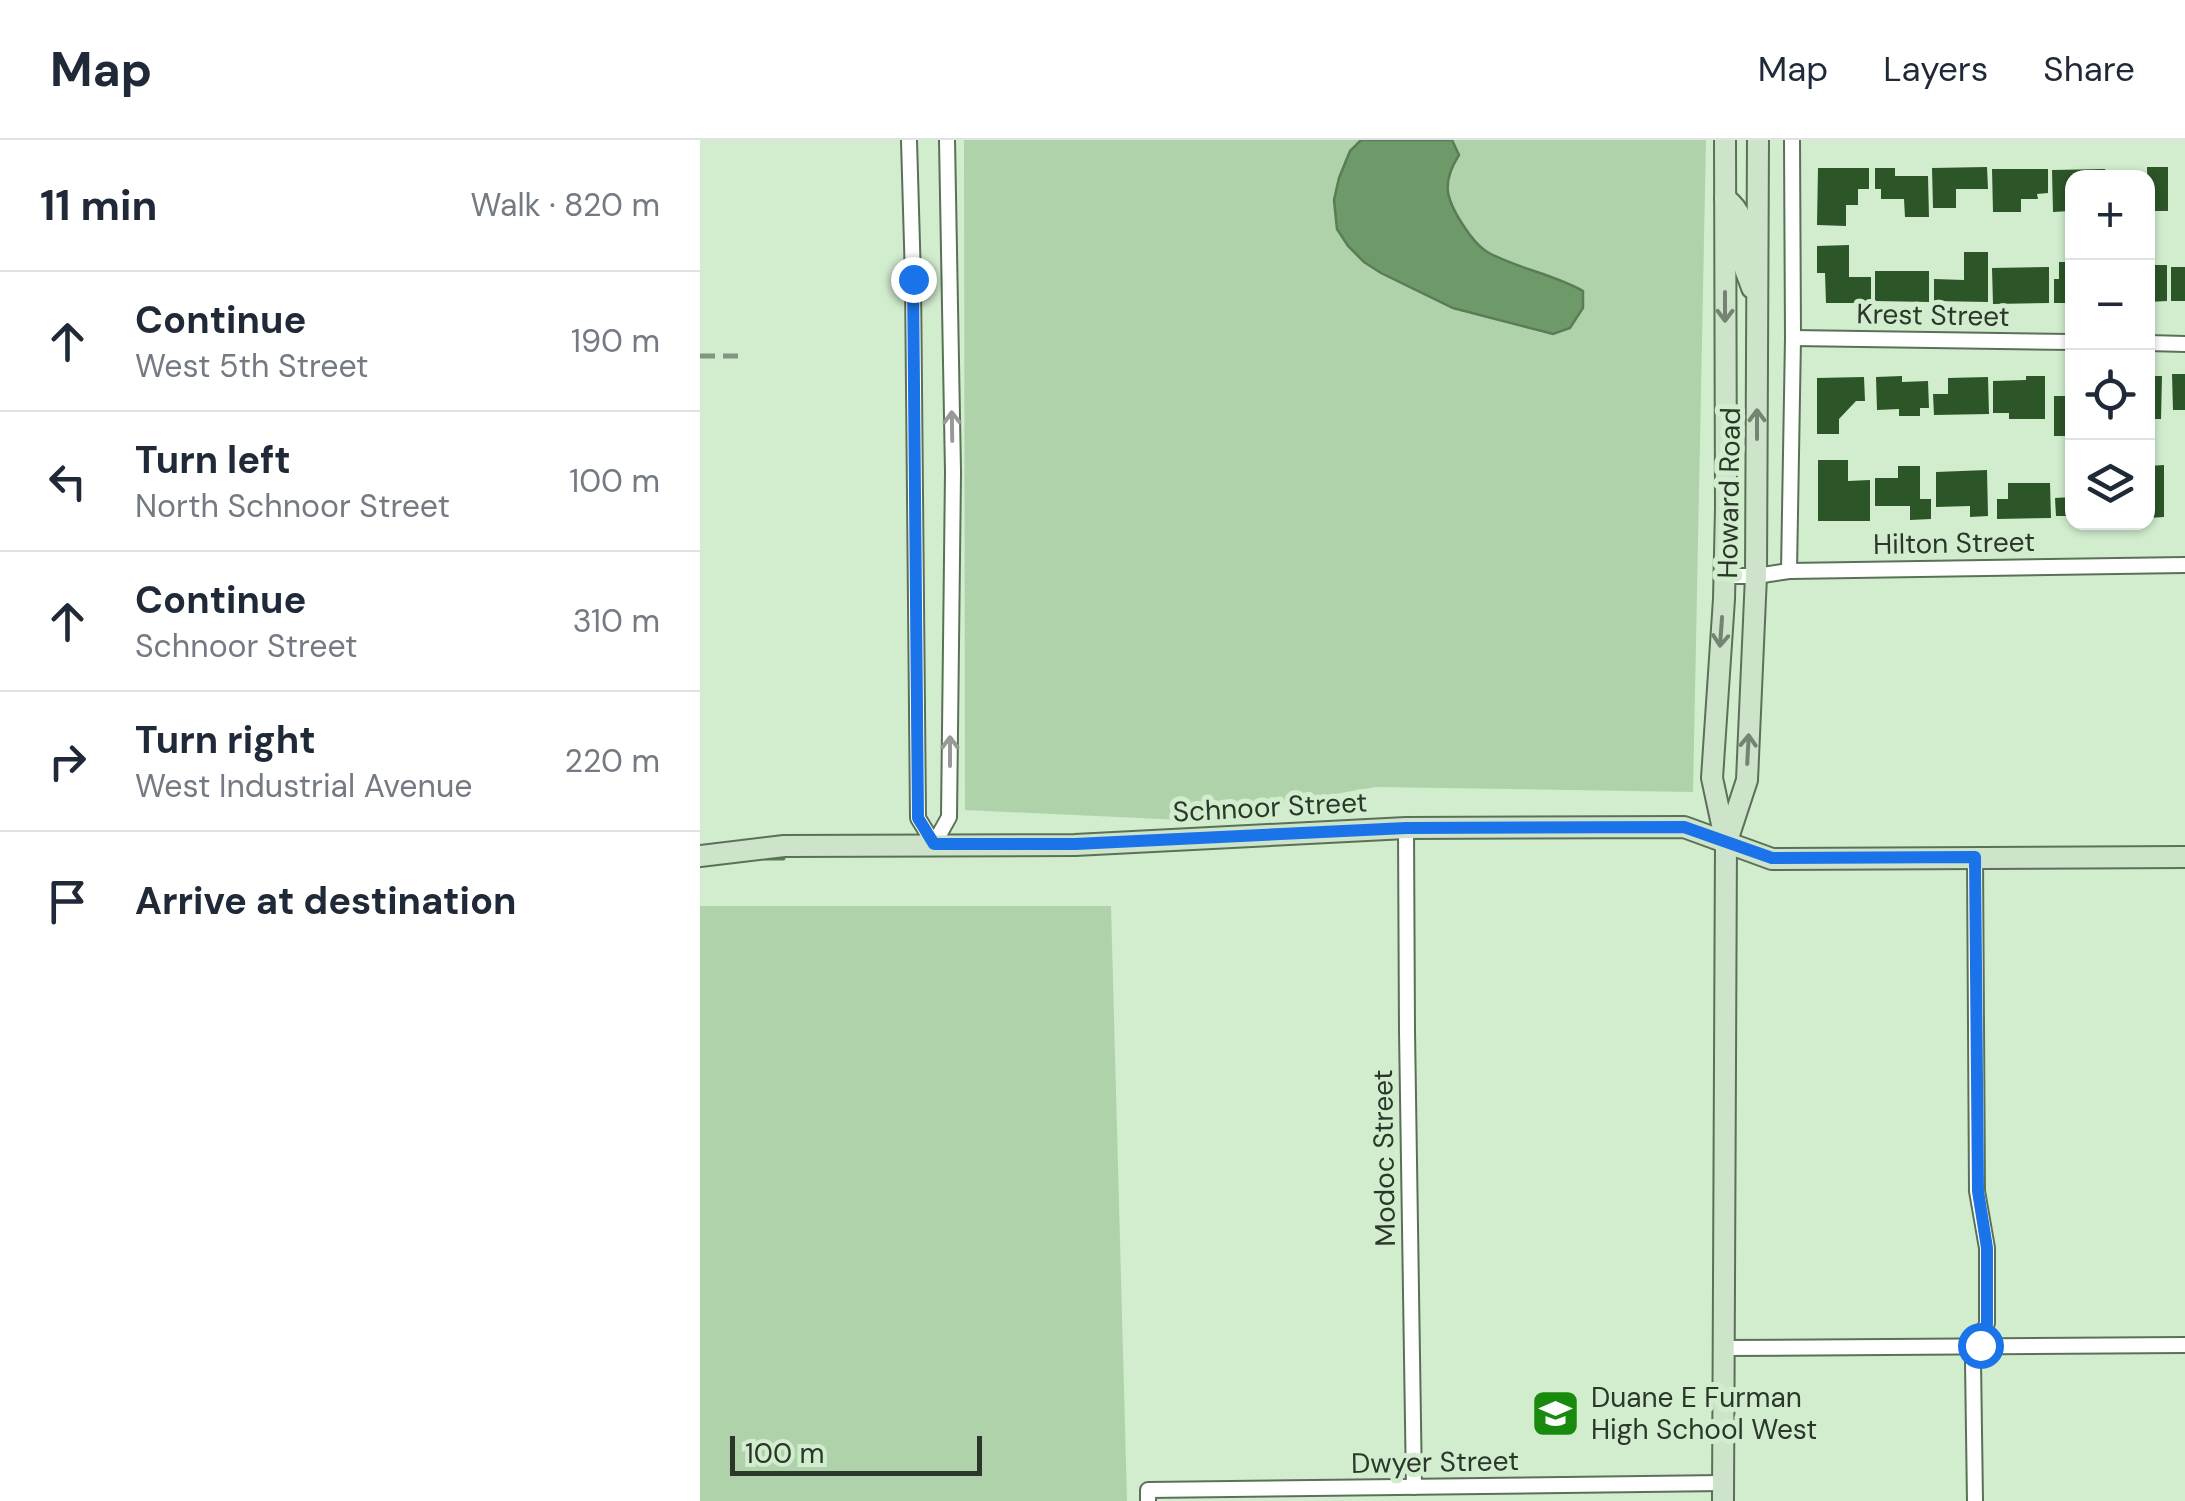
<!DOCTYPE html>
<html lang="en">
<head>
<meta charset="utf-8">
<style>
  body { margin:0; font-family:"DM Sans",sans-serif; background:#f6f6f7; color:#1f2937 }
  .controls { position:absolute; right:30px; top:30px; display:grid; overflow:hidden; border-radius:20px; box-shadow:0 2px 8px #0004 }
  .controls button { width:90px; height:90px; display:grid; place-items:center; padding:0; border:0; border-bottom:2px solid #e0e1e3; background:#fff; color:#1f2937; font:50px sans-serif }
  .scale { position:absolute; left:30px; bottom:25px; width:252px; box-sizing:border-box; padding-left:10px; border:5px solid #2c372b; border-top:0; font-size:28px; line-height:35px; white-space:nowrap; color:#2c372b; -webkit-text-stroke:8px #d1edce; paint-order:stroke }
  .stop { position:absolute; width:30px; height:30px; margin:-22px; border:8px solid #1a73e8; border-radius:50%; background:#fff }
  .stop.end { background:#1a73e8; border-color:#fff; box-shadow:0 2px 10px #0008 }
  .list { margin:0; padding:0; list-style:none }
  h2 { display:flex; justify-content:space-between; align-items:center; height:130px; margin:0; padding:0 40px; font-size:42px }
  h2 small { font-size:32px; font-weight:400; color:#747a83 }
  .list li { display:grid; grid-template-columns:65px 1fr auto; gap:30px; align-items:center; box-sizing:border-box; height:140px; padding:0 40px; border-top:2px solid #e0e1e3 }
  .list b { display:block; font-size:38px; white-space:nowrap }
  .list p { margin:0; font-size:32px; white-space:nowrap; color:#747a83 }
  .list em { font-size:32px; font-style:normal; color:#747a83 }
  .icon { flex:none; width:55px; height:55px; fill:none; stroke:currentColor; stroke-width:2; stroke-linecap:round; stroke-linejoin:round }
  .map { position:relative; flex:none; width:1485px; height:1361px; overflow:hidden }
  header { display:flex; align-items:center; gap:60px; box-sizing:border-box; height:140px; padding:0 50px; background:#fff; border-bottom:2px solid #e0e1e3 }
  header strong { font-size:48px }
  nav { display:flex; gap:55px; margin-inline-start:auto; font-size:35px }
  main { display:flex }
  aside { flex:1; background:#fff }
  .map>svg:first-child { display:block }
  .green { fill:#afd2ab }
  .water { fill:#6e9a69; stroke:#5a7c56; stroke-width:2.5 }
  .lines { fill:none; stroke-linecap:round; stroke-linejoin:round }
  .stream { stroke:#5a7c56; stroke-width:5 }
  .building { fill:#2c5528 }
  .street-casing { stroke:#5a7157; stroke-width:18 }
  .secondary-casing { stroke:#5a7157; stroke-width:24 }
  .street { stroke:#fff; stroke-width:14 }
  .secondary { stroke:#cde3ca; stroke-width:20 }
  .rail { stroke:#81957f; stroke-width:5; stroke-dasharray:15 8; stroke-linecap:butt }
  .oneway { stroke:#748473 }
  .oneway2 { stroke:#969b95 }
  .route { stroke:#1a73e8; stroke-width:12 }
  .labels { text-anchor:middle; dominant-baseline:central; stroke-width:10; stroke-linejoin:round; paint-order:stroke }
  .street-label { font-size:28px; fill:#2c372b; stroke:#d1edce }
  .poi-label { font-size:28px; fill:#2c372b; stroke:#d1edce; text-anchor:start }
</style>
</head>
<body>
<header>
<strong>Map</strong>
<nav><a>Map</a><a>Layers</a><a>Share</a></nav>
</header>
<main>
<aside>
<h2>11 min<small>Walk · 820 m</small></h2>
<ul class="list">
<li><svg class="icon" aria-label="ahead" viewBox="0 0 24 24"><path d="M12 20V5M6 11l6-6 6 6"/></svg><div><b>Continue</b><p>West 5th Street</p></div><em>190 m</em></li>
<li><svg class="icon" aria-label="left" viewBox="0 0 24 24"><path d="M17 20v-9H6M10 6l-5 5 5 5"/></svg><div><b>Turn left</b><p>North Schnoor Street</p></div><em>100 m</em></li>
<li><svg class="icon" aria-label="ahead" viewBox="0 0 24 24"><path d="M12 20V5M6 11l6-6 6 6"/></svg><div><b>Continue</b><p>Schnoor Street</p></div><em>310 m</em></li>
<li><svg class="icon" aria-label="right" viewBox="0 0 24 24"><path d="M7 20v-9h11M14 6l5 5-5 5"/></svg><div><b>Turn right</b><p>West Industrial Avenue</p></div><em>220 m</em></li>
<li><svg class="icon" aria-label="arrive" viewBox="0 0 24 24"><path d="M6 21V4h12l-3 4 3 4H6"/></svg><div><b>Arrive at destination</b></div></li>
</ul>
</aside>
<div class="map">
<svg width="1485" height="1361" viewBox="0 0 1485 1361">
  <rect width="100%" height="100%" fill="#d1edce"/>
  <!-- green -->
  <g class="green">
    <polygon points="264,0 1006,0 993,652 676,647 482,680 265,670"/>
    <polygon points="411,766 427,1361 0,1361 0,766"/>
  </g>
  <!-- water -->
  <path class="water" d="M 661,0 L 752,0 L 759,15 C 741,43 746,59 763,85 C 770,96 778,107 789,113 C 819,129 853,134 883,151 L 883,168 L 870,188 L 853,194 L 753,168 L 681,133 L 664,122 L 648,106 L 637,89 L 634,60 L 639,38 L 650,11 Z"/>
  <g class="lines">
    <!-- stream -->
    <polyline class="stream" points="66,718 83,718"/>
  </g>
  <!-- building -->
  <g class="building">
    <polygon points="1287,27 1288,49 1256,49 1256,68 1233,68 1232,28"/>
    <polygon points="1447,27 1468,27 1468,71 1448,71"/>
    <polygon points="1118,28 1169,28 1169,49 1158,49 1158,65 1146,65 1146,86 1117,85"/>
    <polygon points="1175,28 1195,28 1195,36 1228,36 1229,77 1205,77 1204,59 1181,59 1181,49 1175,49"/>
    <polygon points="1292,29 1348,29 1348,53 1337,54 1338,59 1321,59 1321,72 1293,72"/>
    <polygon points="1405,29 1406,38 1372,38 1370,71 1353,72 1352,30"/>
    <polygon points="1149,105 1149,137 1171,137 1171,163 1126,163 1125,133 1117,133 1117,106"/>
    <polygon points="1264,112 1288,112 1288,162 1234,161 1234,139 1264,140"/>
    <polygon points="1359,122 1372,122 1372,163 1354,163 1354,139 1359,139"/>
    <polygon points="1448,125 1467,125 1467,161 1448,162"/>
    <polygon points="1349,127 1349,163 1293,164 1292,128"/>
    <rect x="1471" y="127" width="14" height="34"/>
    <polygon points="1175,131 1229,131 1229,162 1175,161"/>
    <polygon points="1472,234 1485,234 1485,270 1473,270"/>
    <polygon points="1202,236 1202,242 1228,241 1229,268 1220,268 1220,276 1199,276 1199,269 1177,270 1176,237"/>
    <polygon points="1326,236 1345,236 1345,279 1309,279 1309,273 1293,273 1293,241 1326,240"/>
    <polygon points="1448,236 1462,236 1461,279 1448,279"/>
    <polygon points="1164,237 1165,261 1156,261 1139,279 1139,294 1117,294 1117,238"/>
    <polygon points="1288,237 1289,274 1234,275 1233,254 1248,254 1248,238"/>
    <rect x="1354" y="256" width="18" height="40"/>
    <polygon points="1118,320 1148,320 1148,341 1170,340 1170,381 1118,381"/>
    <polygon points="1464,325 1464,377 1448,378 1448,326"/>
    <polygon points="1198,326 1220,326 1220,359 1231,359 1231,379 1210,380 1210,366 1175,366 1175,338 1198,338"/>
    <polygon points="1287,330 1288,376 1270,377 1270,366 1236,367 1236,332"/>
    <polygon points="1308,343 1350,343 1351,378 1297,379 1297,359 1308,359"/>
    <polygon points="1372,357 1372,376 1356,376 1355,358"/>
  </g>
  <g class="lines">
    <defs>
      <g id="street">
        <polyline points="209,0 213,139 218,678 234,704 249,677 253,332 247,0"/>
        <polyline points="1093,198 1372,202"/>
        <polyline points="1448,203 1485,204"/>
        <polyline points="1089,431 1093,198 1092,0"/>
        <polyline points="1024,436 1056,436 1089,431 1485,425"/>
        <polyline points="706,688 707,891 714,1347"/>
        <polyline points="1275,717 1277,1051 1287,1108 1287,1183 1273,1222 1275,1361"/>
        <polyline points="1025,1208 1485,1205"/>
        <polyline points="448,1361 448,1350 1023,1343"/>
      </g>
      <g id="secondary">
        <path d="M 1025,58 C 1049,77 1040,90 1042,117 C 1043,127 1049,138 1052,148"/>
        <polyline points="1027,701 1047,640 1056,436 1058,0"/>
        <polyline points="0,716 84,706 375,705 706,688 984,687 1072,719 1485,717"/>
        <polyline points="1023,1361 1026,703 1012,638 1024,459 1026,368 1025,0"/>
      </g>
    </defs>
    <!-- street casing -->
    <use href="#street" class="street-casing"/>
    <!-- secondary casing -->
    <use href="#secondary" class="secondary-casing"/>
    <!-- street -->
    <use href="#street" class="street"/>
    <!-- secondary -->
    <use href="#secondary" class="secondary"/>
    <!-- rail -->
    <polyline class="rail" points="0,216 43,216"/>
  </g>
  <!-- one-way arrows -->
  <defs><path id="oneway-shaft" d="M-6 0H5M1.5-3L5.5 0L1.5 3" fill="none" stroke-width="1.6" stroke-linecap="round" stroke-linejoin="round" transform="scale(2.5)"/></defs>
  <g class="oneway">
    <use href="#oneway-shaft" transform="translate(1025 167) rotate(90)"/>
    <use href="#oneway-shaft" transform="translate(1057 284) rotate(-90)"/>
    <use href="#oneway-shaft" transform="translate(1021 492) rotate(94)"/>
    <use href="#oneway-shaft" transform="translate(1048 609) rotate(-87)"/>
  </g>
  <g class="oneway2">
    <use href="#oneway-shaft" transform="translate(252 286) rotate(-91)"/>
    <use href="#oneway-shaft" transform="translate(250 611) rotate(-90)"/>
  </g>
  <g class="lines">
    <!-- route -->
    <polyline class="route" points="213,139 218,678 234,704 375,704 706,688 984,687 1072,718 1275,717 1278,1051 1287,1108 1287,1184 1280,1205"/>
  </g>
  <!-- icons -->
  <defs>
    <symbol id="school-square" viewBox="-11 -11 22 22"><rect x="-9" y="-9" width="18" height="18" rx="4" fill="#188a0e" stroke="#d1edce"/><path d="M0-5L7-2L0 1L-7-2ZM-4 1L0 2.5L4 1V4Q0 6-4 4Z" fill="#fff"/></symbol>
  </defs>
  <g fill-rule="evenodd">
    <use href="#school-square" x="828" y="1246" width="55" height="55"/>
  </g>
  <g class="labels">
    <!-- street labels -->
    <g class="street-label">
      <text transform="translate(1233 175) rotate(1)">Krest Street</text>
      <text transform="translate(1029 353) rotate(-89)">Howard Road</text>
      <text transform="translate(1254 403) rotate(-1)">Hilton Street</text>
      <text transform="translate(570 667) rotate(-3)">Schnoor Street</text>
      <text transform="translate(684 1018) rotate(-91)">Modoc Street</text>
      <text transform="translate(735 1322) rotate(-1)">Dwyer Street</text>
    </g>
    <!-- poi labels -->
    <g class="poi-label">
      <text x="891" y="1257">Duane E Furman<tspan x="891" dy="32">High School West</tspan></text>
    </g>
  </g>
</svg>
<div class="controls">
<button>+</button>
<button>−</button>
<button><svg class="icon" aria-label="locate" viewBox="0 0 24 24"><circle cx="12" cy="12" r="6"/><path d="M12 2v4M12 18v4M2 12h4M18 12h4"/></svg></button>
<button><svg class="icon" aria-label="layers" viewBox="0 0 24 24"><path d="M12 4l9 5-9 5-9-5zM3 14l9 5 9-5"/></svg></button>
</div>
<div class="scale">100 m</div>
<div class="stop" style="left:1280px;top:1205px"></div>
<div class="stop end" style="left:213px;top:139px"></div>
</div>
</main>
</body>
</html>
